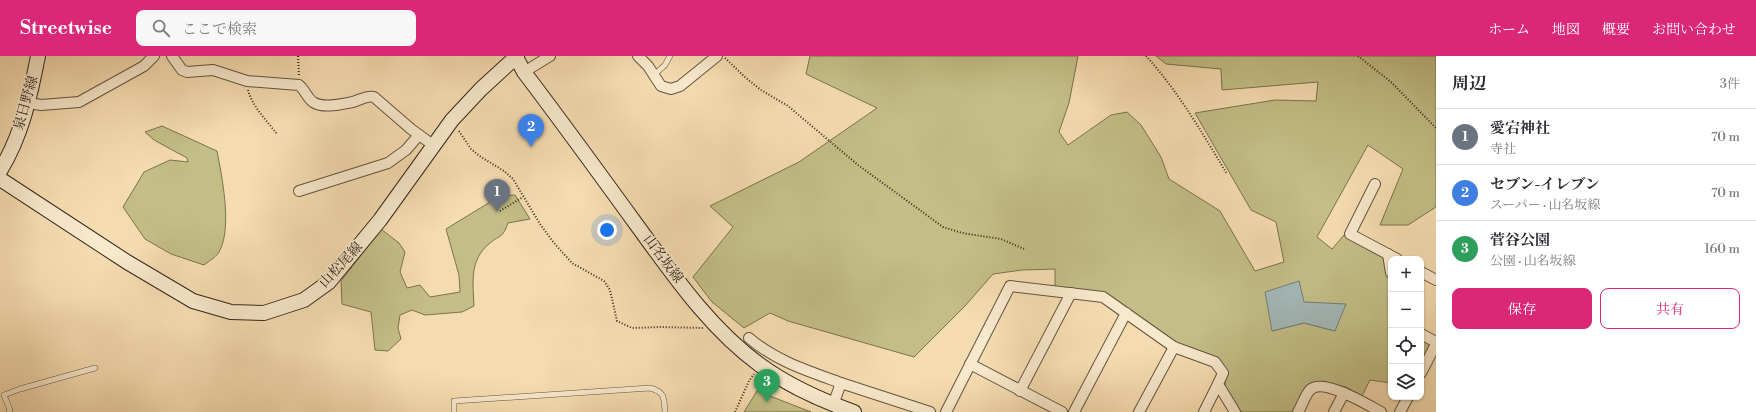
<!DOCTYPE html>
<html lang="ja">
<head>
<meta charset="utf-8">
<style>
  body { margin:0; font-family:"Libre Bodoni","Noto Serif JP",serif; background:#f7f7f7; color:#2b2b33 }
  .controls { position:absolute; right:12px; bottom:12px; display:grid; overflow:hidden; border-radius:8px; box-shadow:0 1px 3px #0004 }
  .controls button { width:36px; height:36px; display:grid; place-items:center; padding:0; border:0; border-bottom:1px solid #e1e1e2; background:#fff; color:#2b2b33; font:20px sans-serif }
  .you { position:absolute; left:607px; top:174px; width:14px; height:14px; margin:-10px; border:3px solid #fff; border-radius:50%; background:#1a73e8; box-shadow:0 0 0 6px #1a73e833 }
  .badge { display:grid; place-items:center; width:26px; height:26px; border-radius:50%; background:#db2777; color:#fff; font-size:13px; font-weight:700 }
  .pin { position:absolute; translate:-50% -33px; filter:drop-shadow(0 1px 2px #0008) }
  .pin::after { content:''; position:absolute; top:21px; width:14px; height:12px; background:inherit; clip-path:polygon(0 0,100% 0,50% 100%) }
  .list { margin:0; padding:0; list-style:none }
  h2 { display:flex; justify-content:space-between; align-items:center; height:52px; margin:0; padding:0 16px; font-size:17px }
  h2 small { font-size:13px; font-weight:400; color:#7c7c81 }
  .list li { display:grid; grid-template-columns:26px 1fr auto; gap:12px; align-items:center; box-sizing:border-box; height:56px; padding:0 16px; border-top:1px solid #e1e1e2 }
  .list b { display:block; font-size:15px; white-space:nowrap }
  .list p { margin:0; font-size:13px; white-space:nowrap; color:#7c7c81 }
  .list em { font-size:13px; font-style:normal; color:#7c7c81 }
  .actions { display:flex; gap:8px; padding:12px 16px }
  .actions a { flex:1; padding:9px 0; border:1px solid #db2777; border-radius:8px; text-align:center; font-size:14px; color:#db2777 }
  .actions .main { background:#db2777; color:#fff }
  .icon { flex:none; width:22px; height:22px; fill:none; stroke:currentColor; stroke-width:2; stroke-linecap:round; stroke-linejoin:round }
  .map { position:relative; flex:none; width:1436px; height:356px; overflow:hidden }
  header { display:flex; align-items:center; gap:24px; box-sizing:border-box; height:56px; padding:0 20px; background:#db2777; color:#fff }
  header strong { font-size:19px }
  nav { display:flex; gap:22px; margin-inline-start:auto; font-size:14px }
  .search { width:280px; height:36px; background:#f7f7f7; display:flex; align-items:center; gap:10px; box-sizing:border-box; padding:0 14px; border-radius:8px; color:#7c7c81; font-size:15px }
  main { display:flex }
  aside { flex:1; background:#fff }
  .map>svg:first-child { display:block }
  .green { fill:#c3be86; stroke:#7b7251; fill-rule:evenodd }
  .water { fill:#a3b8b8; stroke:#767e7a }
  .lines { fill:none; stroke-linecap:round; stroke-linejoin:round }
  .service-casing { stroke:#645441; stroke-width:6 }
  .minor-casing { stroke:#645441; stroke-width:12 }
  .secondary-casing { stroke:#33261c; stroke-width:16 }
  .path { stroke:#33261c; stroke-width:2; stroke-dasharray:1 2; stroke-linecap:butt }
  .service { stroke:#f8e8cc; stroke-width:5 }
  .minor { stroke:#f8e8cc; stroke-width:10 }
  .secondary { stroke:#f8e8cc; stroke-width:14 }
  .labels { text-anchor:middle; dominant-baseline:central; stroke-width:3.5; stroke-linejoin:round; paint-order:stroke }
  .street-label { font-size:14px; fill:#33261c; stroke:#f8e8cc }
</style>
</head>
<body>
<header>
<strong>Streetwise</strong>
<div class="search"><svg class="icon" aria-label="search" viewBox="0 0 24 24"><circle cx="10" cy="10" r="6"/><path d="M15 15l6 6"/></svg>ここで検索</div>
<nav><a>ホーム</a><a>地図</a><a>概要</a><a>お問い合わせ</a></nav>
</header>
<main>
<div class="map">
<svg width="1436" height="356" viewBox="0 0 1436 356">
  <rect width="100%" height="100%" fill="#f5dcb0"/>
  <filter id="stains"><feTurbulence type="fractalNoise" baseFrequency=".005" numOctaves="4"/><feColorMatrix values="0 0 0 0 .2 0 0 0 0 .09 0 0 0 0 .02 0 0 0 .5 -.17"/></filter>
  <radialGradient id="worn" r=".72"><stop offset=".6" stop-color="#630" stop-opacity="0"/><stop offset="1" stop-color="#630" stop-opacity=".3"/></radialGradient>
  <!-- green -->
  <g class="green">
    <path d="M 810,0 L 1078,0 L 1069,47 L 1059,76 L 1068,89 L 1111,59 L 1127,56 L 1141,69 L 1161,101 L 1169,123 L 1220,155 L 1255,215 L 1284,206 L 1276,166 L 1251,154 L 1195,57 L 1275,44 L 1316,45 L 1318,26 L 1222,34 L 1221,13 L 1166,8 L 1156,0 L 1436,0 L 1436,151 L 1408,169 L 1380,169 L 1403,113 L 1368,89 L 1317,181 L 1332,193 L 1344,179 L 1380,198 L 1386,205 L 1391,235 L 1391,327 L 1370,324 L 1362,340 L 1346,331 L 1314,327 L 1293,356 L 1243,356 L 1237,353 L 1225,332 L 1226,315 L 1179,289 L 1116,245 L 1055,231 L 1055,213 L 1022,214 L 993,218 L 965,250 L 914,301 L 788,265 L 770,257 L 744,272 L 712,246 L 693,221 L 733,171 L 710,150 L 799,106 L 877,52 L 806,18 ZM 1299,225 L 1303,246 L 1335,275 L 1304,267 L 1272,275 Z"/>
    <path d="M 162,70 L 217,95 C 222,121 232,170 220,194 C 218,200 209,205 204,209 L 171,198 L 145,183 L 123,151 L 144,116 L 170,104 L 188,106 L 187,102 L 154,84 L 145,76 Z"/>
    <path d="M 515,139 L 530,163 L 508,167 C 502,183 501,178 490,187 C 469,204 473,226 474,250 L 462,256 L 425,259 L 412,254 L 400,259 L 398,272 L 401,283 L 388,295 L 375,294 L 371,256 L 342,248 L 341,225 L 381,173 L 399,187 L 405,196 L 400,216 L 407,232 L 420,229 L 430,241 L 460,236 L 459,219 L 446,173 L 500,140 Z"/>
    <polygon points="1421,281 1427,285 1430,290 1421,308"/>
    <polygon points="757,335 811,356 744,356"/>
  </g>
  <!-- water -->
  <polygon class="water" points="1299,225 1304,246 1346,248 1335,275 1304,267 1272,275 1265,236"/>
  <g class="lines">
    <defs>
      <g id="service">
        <polyline points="654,19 665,9 670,0"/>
        <polyline points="9,356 10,354 4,339 20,333 95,312"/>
        <path d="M 454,356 L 454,345 L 650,332 C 665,336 664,342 665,356"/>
      </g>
      <g id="minor">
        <path d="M 172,0 L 182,14 L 187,16 L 213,14 L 247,25 L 299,29 C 305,34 307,42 313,46 C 323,53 342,48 353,46 C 360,44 367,39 374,41 L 411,73 L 433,89"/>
        <polyline points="638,0 648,10 661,30 671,33 680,30 717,0"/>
        <polyline points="524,16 550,0"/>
        <polyline points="29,47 41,49 79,46 144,10 154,0"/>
        <polyline points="1375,128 1350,178 1397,203"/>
        <polyline points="299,135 388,107 406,94 419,79"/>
        <polyline points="1388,198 1391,217"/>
        <polyline points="1421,216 1436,224"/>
        <polyline points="1421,278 1436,286"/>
        <path d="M 749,282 C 776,305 808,315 841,327"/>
        <polyline points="970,308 1062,356"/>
        <polyline points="1421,317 1436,288"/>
        <polyline points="1020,335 1071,237"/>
        <polyline points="833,349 841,327 930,356"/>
        <polyline points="946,356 1010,230 1103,241 1174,291 1215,306 1223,317 1218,328 1235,356"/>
        <polyline points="1074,356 1126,257"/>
        <polyline points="1139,356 1174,291"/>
        <polyline points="1204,356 1218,328"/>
        <path d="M 1298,356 C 1302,350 1305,339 1310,334 C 1322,321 1368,349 1381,356"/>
        <polyline points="1334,356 1344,337"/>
        <polyline points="1400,356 1408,341"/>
      </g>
      <g id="secondary">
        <path d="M 516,1 L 524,16 C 562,66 599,117 636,168 C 672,217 709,272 760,309 C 789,330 820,344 854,356"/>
        <path d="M 0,115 C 22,79 30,41 38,0"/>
        <polyline points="0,123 127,206 193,245 231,256 264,257 304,244 329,226 380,164 452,64 481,33 517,0"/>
      </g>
    </defs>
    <!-- service casing -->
    <use href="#service" class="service-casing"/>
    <!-- minor casing -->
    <use href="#minor" class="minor-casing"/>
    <!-- secondary casing -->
    <use href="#secondary" class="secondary-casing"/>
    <!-- path -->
    <g class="path">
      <polyline points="298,0 299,20"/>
      <path d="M 1146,0 C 1178,35 1203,78 1227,118"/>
      <polyline points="1358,0 1391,26 1436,72"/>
      <polyline points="725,2 746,22 761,34 788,50 858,109 943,171 962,177 1001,183 1024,193"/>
      <path d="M 248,34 C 252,50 267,65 277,78"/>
      <polyline points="459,75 471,93 481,101 504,115 513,123 540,168 554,187 572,207 604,225 610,234 617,265 632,272 661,271 703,272"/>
      <polyline points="500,155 523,141"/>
      <polyline points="735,356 749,325 754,318"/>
    </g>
    <!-- service -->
    <use href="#service" class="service"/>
    <!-- minor -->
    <use href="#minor" class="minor"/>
    <!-- secondary -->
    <use href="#secondary" class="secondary"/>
  </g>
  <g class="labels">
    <!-- street labels -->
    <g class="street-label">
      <text transform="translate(26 47) rotate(-74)">泉日野線</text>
      <text transform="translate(663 203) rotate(53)">山名坂線</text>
      <text transform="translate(341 209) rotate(-47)">山松尾線</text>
    </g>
  </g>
  <rect width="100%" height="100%" filter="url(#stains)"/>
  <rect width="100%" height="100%" fill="url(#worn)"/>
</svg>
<div class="controls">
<button>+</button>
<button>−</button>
<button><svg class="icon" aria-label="locate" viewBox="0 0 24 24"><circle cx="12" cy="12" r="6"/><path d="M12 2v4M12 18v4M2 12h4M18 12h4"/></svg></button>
<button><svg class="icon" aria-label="layers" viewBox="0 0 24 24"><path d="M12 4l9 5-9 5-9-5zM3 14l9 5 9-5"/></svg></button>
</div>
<div class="you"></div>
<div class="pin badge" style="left:497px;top:156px;background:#6b7280">1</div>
<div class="pin badge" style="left:531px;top:91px;background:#3f7fe0">2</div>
<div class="pin badge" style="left:767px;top:346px;background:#2e9e5b">3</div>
</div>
<aside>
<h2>周辺<small>3件</small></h2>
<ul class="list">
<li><span class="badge" style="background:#6b7280">1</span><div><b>愛宕神社</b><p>寺社</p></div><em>70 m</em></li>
<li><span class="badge" style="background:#3f7fe0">2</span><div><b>セブン-イレブン</b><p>スーパー · 山名坂線</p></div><em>70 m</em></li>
<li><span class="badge" style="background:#2e9e5b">3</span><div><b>菅谷公園</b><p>公園 · 山名坂線</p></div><em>160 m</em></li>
</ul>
<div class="actions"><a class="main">保存</a><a>共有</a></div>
</aside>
</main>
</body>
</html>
